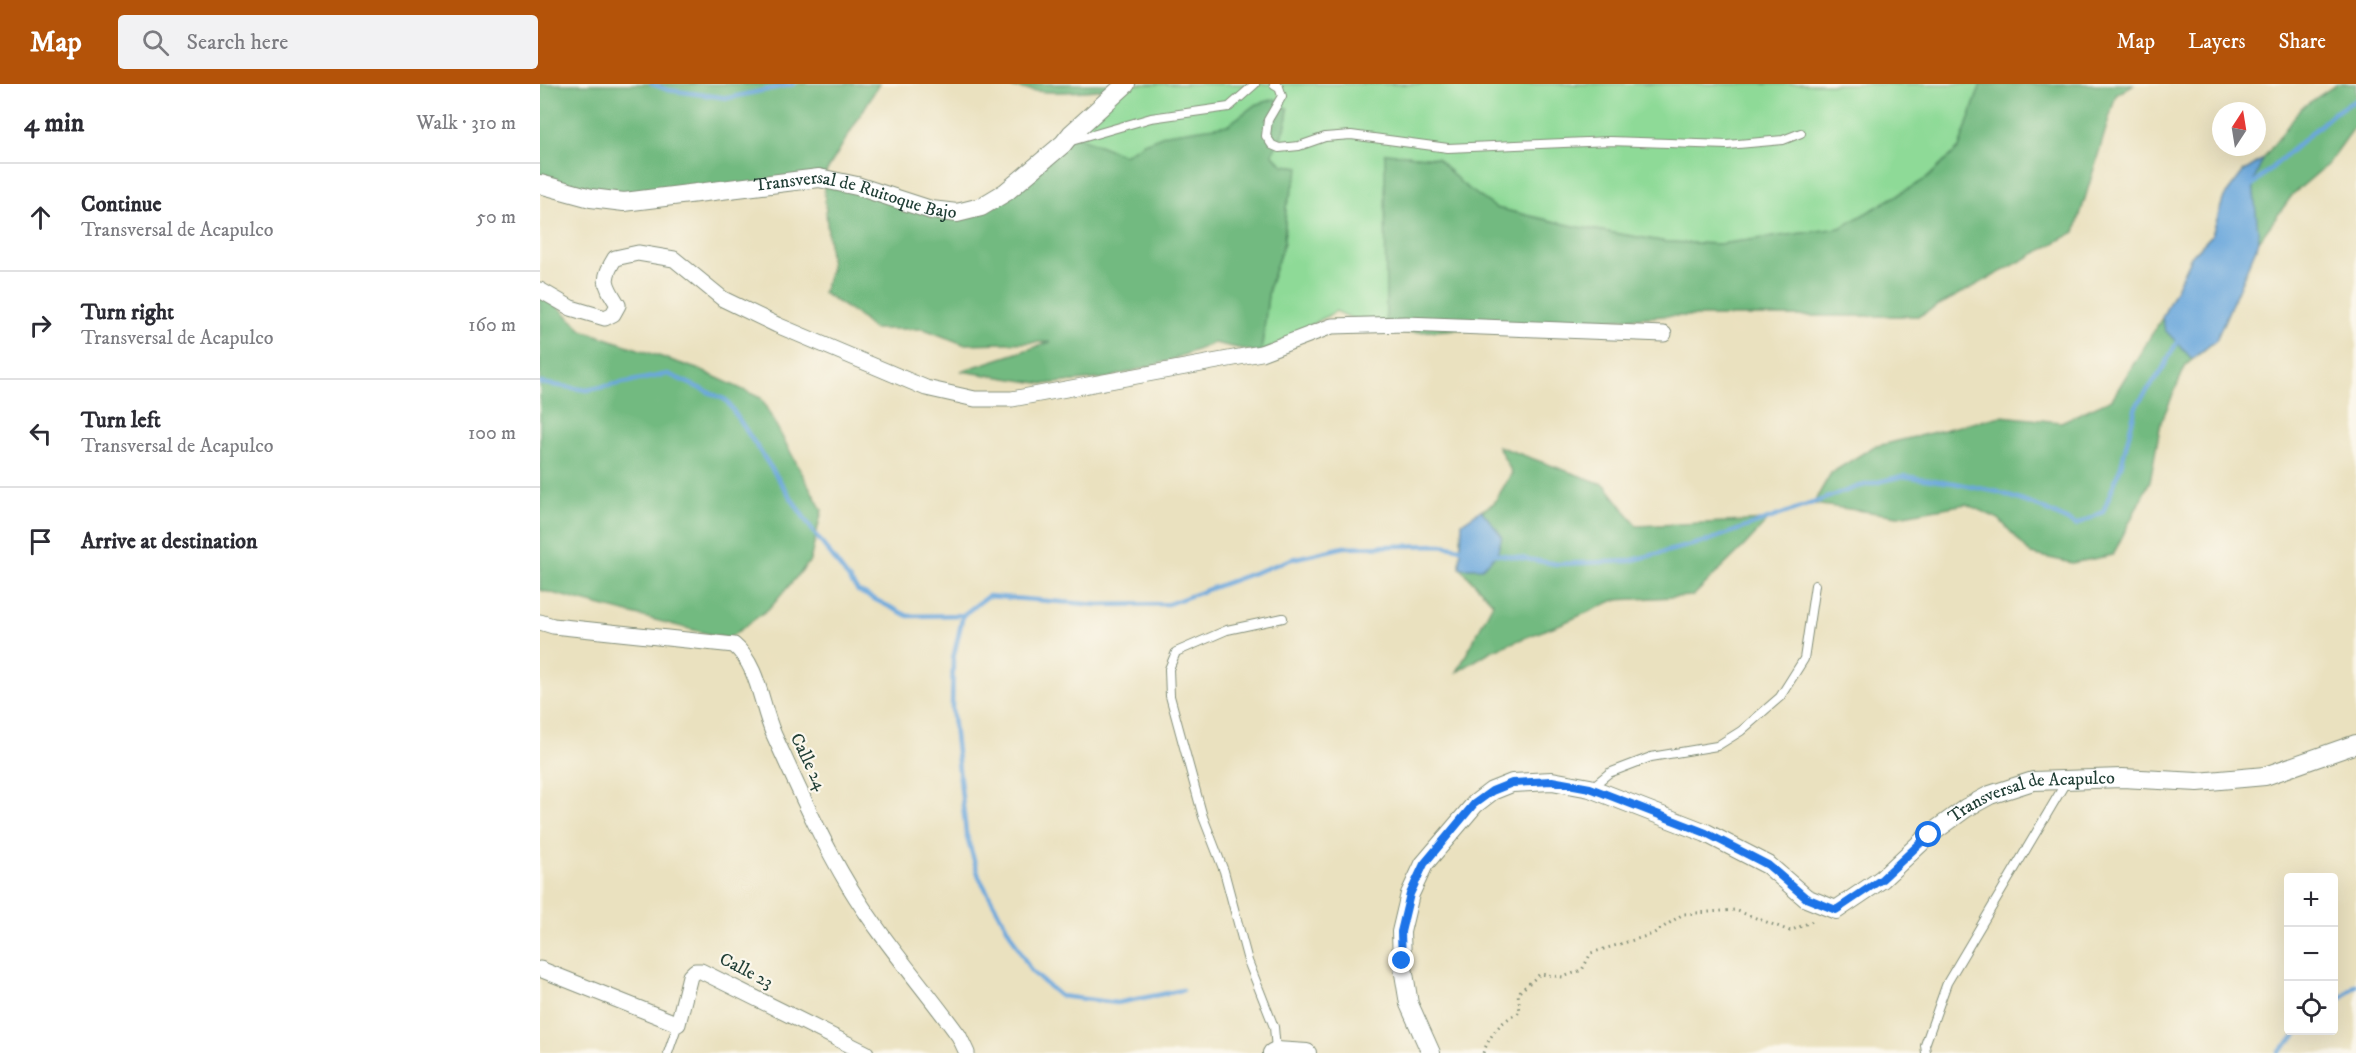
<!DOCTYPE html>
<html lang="en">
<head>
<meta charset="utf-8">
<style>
  body { margin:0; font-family:"IM FELL DW Pica",serif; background:#f2f2f3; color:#2b2b33 }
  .controls { position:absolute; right:18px; bottom:18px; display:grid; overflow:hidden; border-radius:6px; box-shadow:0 6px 24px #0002 }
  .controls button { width:54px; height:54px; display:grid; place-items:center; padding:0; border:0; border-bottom:2px solid #e1e1e2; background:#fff; color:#2b2b33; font:30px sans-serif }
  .compass { position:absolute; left:1672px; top:18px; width:54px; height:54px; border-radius:50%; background:#fff; box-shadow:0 6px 24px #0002; rotate:12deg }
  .stop { position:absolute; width:18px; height:18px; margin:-14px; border:4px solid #1a73e8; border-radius:50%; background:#fff }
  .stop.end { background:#1a73e8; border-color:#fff; box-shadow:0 2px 6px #0008 }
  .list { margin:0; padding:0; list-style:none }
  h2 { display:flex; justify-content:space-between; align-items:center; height:78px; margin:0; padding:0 24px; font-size:26px }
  h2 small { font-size:20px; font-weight:400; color:#7c7c81 }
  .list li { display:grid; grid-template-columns:39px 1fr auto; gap:18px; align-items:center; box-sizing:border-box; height:108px; padding:0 24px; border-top:2px solid #e1e1e2 }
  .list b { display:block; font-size:22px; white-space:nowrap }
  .list p { margin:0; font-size:20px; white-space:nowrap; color:#7c7c81 }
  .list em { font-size:20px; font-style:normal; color:#7c7c81 }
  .icon { flex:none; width:33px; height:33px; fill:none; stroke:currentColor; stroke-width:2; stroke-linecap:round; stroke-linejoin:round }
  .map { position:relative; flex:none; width:1816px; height:969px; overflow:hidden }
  header { display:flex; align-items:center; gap:36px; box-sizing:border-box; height:84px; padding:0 30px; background:#b45309; color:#fff }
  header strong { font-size:28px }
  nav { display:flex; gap:33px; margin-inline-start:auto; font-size:21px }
  .search { width:420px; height:54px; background:#f2f2f3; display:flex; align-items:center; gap:15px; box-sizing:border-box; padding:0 21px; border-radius:6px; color:#7c7c81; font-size:22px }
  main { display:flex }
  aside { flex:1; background:#fff }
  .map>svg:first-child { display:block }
  .green { fill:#8eda97; stroke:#568c66; stroke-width:1.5 }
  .forest { fill:#72ba80; stroke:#487c5a; stroke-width:1.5 }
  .water { fill:#6aa7dc; stroke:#447288; stroke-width:1.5 }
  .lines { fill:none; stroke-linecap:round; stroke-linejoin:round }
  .stream { stroke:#6aa7dc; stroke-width:4.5 }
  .service-casing { stroke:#848f7a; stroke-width:10 }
  .minor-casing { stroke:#848f7a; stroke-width:17 }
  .tertiary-casing { stroke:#848f7a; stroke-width:20 }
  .path { stroke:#848f7a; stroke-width:3; stroke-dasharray:1.5 4.5; stroke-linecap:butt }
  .service { stroke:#fff; stroke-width:8 }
  .minor { stroke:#fff; stroke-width:15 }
  .tertiary { stroke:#fff; stroke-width:18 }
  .route { stroke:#1a73e8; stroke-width:8 }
  .labels { text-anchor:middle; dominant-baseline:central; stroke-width:4.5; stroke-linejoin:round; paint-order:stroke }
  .street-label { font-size:18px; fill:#1f3d34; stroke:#fbf7ec }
</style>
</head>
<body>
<header>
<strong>Map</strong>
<div class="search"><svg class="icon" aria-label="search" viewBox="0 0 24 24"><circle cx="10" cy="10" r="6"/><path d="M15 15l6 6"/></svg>Search here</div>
<nav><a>Map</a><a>Layers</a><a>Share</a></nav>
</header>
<main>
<aside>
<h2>4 min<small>Walk · 310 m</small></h2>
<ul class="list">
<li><svg class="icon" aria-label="ahead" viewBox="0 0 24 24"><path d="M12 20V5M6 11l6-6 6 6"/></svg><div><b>Continue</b><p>Transversal de Acapulco</p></div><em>50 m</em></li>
<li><svg class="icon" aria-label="right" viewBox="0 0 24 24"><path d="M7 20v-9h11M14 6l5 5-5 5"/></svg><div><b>Turn right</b><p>Transversal de Acapulco</p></div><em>160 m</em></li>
<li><svg class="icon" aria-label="left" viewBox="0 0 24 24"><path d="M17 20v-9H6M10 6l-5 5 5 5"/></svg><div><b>Turn left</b><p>Transversal de Acapulco</p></div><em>100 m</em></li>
<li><svg class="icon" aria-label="arrive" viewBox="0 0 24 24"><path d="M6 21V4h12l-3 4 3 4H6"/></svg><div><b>Arrive at destination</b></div></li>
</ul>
</aside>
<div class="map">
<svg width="1816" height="969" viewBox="0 0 1816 969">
  <rect width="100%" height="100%" fill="#fbf7ec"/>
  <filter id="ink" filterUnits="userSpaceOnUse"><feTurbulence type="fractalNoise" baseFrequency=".0167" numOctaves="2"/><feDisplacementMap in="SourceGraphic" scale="12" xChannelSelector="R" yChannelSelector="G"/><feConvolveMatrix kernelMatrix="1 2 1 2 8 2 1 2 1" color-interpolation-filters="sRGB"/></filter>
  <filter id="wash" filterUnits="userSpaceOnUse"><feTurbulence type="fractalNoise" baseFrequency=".008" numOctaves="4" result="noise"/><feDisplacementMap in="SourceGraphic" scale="24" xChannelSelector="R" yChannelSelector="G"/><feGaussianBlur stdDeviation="1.35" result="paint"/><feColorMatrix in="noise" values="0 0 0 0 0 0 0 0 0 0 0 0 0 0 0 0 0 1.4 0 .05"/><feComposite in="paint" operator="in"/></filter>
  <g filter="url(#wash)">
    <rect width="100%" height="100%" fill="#eae1bf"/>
    <!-- green -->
    <polygon class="green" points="589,0 1441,0 1419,64 1386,95 1300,144 1179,160 1127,158 1038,143 956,124 922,100 897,74 846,69 846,250 796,227 721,269 729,203 744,158 746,123 760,83 743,81 732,70 745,45 748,25 735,15 715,21 688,41 604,59 584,71 531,50"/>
    <!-- forest -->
    <g class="forest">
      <polygon points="0,0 339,0 283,93 391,126 441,123 531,50 584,71 604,59 627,50 688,41 715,21 735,15 748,25 745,45 732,70 743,81 760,83 746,123 744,158 729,203 721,269 674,259 628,277 568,294 505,300 421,287 511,258 423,260 384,245 333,245 316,230 283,209 291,184 283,93 88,117 0,98"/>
      <path d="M 459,0 L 589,0 L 586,3 C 541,8 503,13 459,0 Z"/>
      <polygon points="1441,0 1594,0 1576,11 1535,148 1379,232 1125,232 846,250 845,69 897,74 922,100 956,124 1038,143 1127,158 1179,160 1300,144 1386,95 1419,64"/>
      <polygon points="1797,0 1816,0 1816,41 1788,80 1753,110 1719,157 1676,256 1646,281 1621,338 1610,397 1573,471 1532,479 1491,470 1459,435 1426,420 1358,432 1273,420 1291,389 1333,363 1461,332 1521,338 1572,315 1622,234 1651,173 1672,151 1684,113 1703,88 1723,75 1761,24"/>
      <polygon points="0,205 42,246 160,286 221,314 282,426 270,477 231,523 188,555 0,506"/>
      <polygon points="958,362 1065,401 1097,442 1228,436 1205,461 1153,512 1075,516 1023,539 951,567 917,588 953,519 920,484 922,439 954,419 972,389"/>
    </g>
    <!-- water -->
    <g class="water">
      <polygon points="1723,75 1713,99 1719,157 1676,256 1652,275 1625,246 1622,234 1651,173 1672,151 1684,113 1703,88"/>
      <polygon points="941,426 962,452 957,470 942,484 920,484 922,439"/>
    </g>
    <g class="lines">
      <!-- stream -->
      <g class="stream">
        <polyline points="112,0 128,6 188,14 254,0"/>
        <polyline points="1710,103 1794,29 1816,16"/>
        <polyline points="0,299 47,306 128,290 186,316 275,450 318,507 368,532 423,531 448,512 558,521 628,520 752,475 804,463 901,461 925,465"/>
        <polyline points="951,469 1017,480 1089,477 1167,457 1317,403 1363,392 1414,399 1458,408 1502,424 1536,441 1563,428 1581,382 1596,322 1622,286 1639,254"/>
        <polyline points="423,531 413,575 412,624 426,749 439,793 491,887 520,912 577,919 643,906"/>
        <polyline points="1794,920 1816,901"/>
        <polyline points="1738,969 1761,946"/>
      </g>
    </g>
  </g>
  <g filter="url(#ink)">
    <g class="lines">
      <defs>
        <g id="service">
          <polyline points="734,0 739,3 742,12 728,36 726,52 732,61 739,64 759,62 785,53 811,51 908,64 1070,57 1187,61 1243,56 1261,49"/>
          <polyline points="528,58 611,34 689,23 715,0"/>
          <polyline points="1052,703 1069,689 1111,673 1177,662 1201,647 1240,613 1264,575 1275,501"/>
          <polyline points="736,966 734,943 708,877 684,787 663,733 630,612 629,585 636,568 687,546 743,534"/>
          <polyline points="128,969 138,940"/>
          <polyline points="1386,969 1385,961 1407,899 1526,698"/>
        </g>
        <g id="minor">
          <path d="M 0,206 L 31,224 L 65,234 L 73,230 L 78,221 C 65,200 61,196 75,174 L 98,169 L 134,175 L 183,215 L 237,241 L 386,304 L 435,315 L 472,315 L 721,269 L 792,242 L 866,240 L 1124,250"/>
          <path d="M 0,538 L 13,542 L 194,561 C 219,582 221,622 234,651 C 257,701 280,754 309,802 C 341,855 383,902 419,952 L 427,969"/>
          <polyline points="0,885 138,940 150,892 155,887 161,887 326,969"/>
        </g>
        <g id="tertiary">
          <path id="s1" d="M 0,100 L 51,114 L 84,118 L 279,94 L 317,102 L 391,126 L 417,129 L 441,123 L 466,108 L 523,60 L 531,50 L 586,0"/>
          <polyline points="732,969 736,967 767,969"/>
          <path id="s2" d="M 891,969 L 869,920 L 862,877 L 861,848 L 870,810 L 884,780 L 935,720 L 952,707 L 972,699 L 1012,697 L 1050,704 L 1166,749 L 1228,781 L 1266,814 L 1296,826 L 1342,795 L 1389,751 L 1426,724 L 1450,711 L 1493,697 L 1582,694 L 1658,698 L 1725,692 L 1816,660"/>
        </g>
      </defs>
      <!-- service casing -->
      <use href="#service" class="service-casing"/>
      <!-- minor casing -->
      <use href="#minor" class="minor-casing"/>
      <!-- tertiary casing -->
      <use href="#tertiary" class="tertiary-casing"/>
      <!-- path -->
      <path class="path" d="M 943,969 C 951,949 961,937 980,928 L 978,909 L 1000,890 L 1023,893 L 1042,886 L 1051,869 L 1113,850 L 1143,830 L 1195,826 L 1250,847 L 1275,836"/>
      <!-- service -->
      <use href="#service" class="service"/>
      <!-- minor -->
      <use href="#minor" class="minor"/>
      <!-- tertiary -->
      <use href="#tertiary" class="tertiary"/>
    </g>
  </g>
  <g class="lines" filter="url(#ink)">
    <!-- route -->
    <polyline class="route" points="862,877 861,848 870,810 884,780 934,720 952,707 972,699 1012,697 1050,704 1166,749 1228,781 1266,814 1296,826 1342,795 1389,751"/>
  </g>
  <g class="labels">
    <!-- street labels -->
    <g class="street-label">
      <text stroke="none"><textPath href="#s1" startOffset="321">Transversal de Ruitoque Bajo</textPath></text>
      <text transform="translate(268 678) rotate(64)">Calle 24</text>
      <text stroke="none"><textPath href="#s2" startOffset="909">Transversal de Acapulco</textPath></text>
      <text transform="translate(206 887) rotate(27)">Calle 23</text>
    </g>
  </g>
</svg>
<div class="controls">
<button>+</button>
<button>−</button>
<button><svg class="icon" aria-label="locate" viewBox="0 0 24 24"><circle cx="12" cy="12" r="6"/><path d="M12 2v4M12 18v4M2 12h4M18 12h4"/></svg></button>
</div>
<svg class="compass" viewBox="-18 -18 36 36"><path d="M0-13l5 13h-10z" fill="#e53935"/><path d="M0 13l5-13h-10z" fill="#7c7c81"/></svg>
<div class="stop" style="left:1389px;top:751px"></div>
<div class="stop end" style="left:862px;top:877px"></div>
</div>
</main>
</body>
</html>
